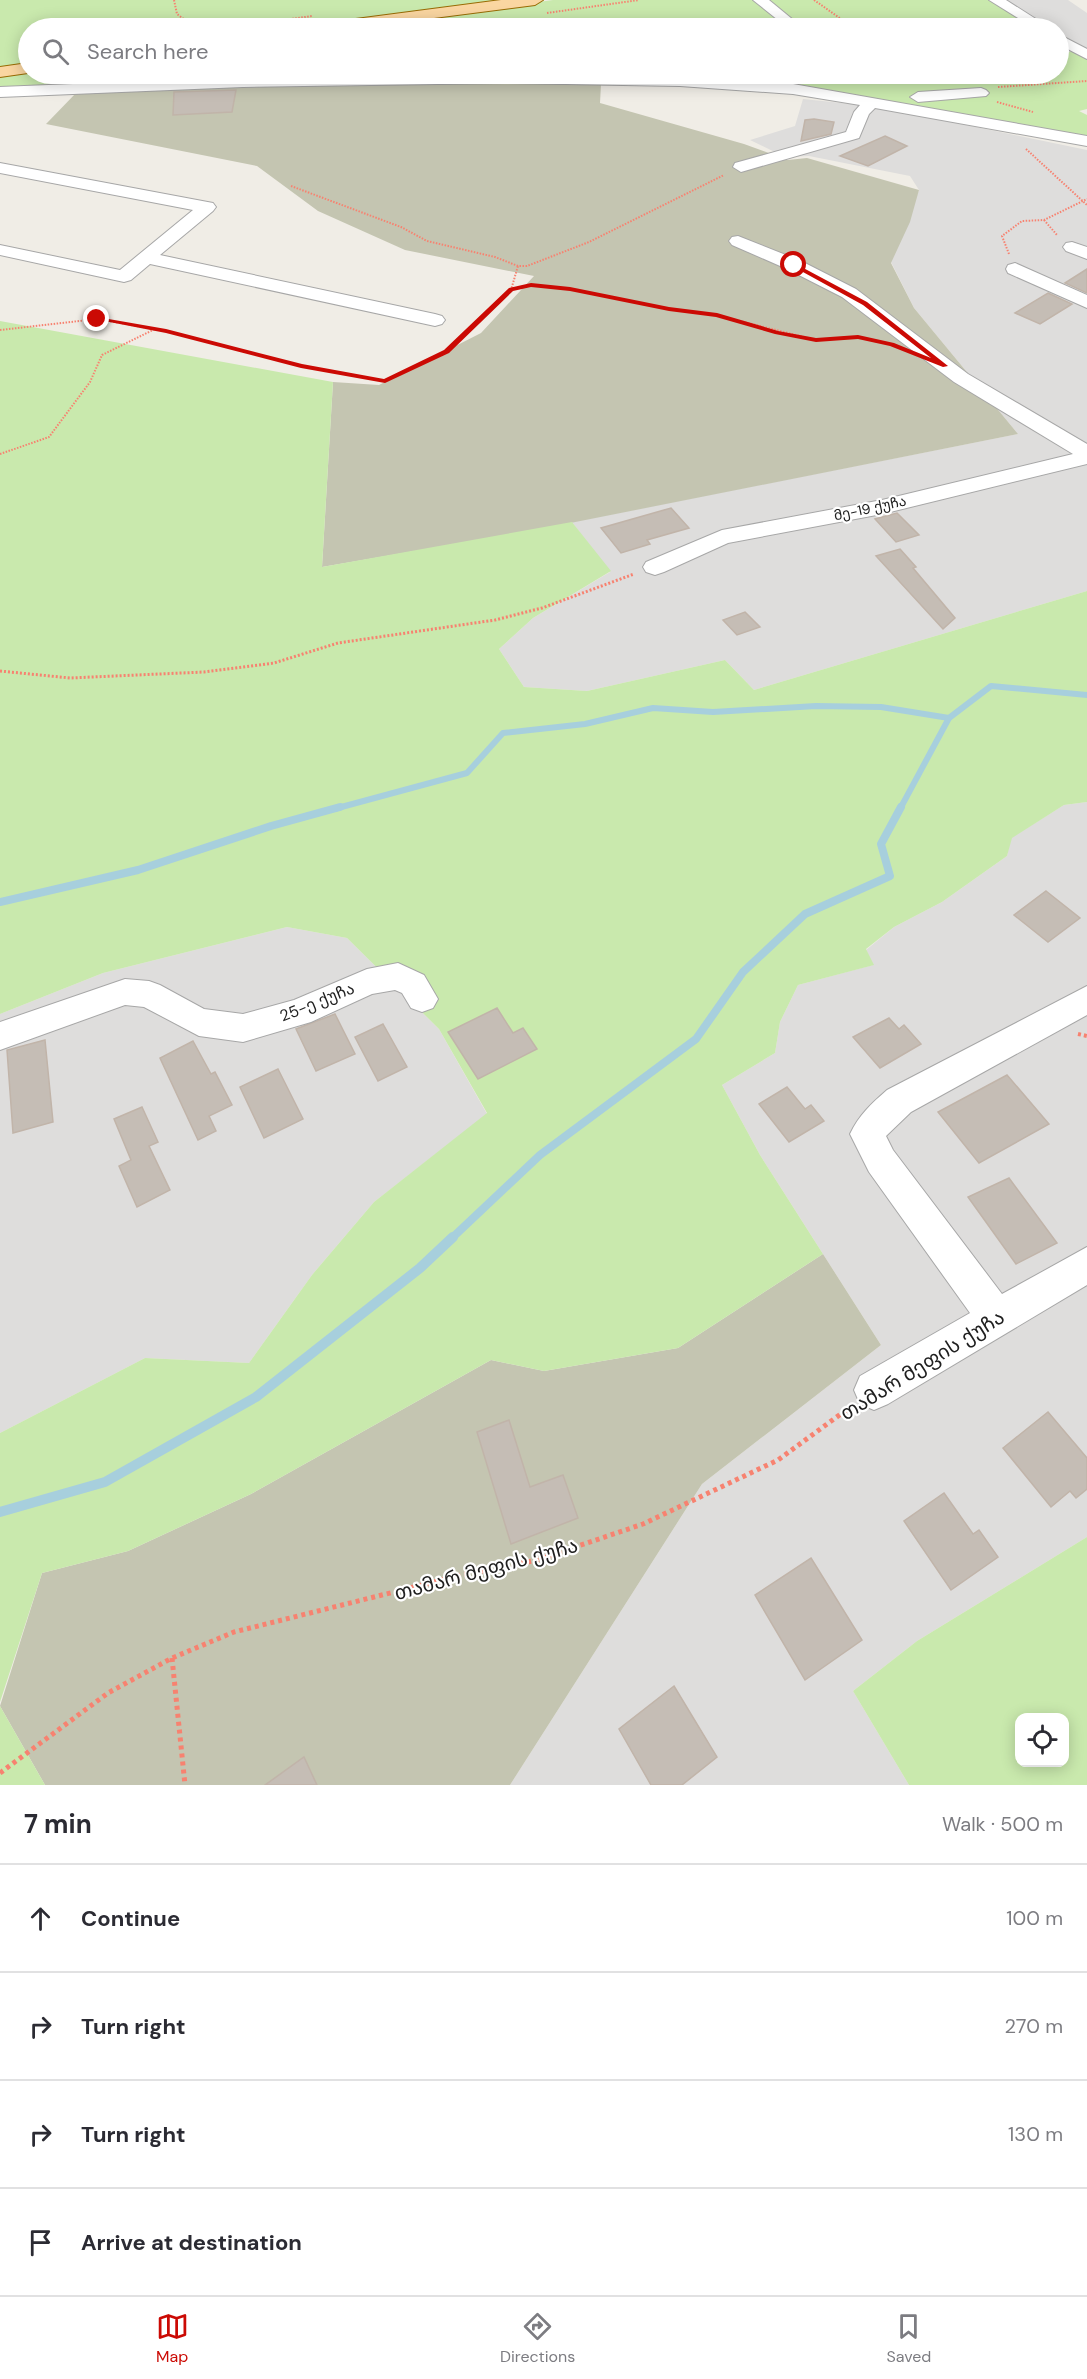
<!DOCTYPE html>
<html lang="en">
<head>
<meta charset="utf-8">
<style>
  body { margin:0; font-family:"DM Sans","Noto Sans Georgian",sans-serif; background:#f7f7f7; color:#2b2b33 }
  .controls { position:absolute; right:18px; bottom:18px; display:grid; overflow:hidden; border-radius:12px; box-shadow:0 3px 15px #0003 }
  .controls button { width:54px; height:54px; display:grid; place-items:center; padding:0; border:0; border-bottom:2px solid #e1e1e2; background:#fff; color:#2b2b33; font:30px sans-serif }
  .stop { position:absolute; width:18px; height:18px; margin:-14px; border:4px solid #cb0a04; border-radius:50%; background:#fff }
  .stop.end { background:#cb0a04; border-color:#fff; box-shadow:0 2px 6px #0008 }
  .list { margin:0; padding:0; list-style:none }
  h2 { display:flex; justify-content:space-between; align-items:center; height:78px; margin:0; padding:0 24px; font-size:26px }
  h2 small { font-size:20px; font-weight:400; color:#7c7c81 }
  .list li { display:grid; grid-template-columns:39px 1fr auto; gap:18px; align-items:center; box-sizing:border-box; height:108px; padding:0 24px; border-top:2px solid #e1e1e2 }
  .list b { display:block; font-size:22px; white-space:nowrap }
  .list em { font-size:20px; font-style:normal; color:#7c7c81 }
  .icon { flex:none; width:33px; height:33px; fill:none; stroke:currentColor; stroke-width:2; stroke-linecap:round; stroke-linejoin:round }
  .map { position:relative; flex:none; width:1087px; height:1785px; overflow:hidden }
  .search { position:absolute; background:#fff; box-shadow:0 3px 15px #0003; left:18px; right:18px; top:18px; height:66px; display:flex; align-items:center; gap:15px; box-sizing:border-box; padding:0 21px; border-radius:33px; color:#7c7c81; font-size:22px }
  .sheet { height:510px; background:#fff }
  nav { display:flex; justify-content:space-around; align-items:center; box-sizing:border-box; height:84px; border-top:2px solid #e1e1e2; background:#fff; font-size:16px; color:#7c7c81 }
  nav a { display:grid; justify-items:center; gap:3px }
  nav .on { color:#cb0a04 }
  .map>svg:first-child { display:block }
  .residential { fill:#dedddc }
  .construction { fill:#c4c5b1 }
  .grass { fill:#c9e9ad; fill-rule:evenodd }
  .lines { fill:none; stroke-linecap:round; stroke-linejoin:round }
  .stream-far2 { stroke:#a7cfdd; stroke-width:6 }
  .stream-far1 { stroke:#a7cfdd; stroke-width:8 }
  .stream { stroke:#a7cfdd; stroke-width:10 }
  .building { fill:#c5bdb5; stroke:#c1b4a9; stroke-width:1.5 }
  .minor-casing { stroke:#a7a7a7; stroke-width:2 }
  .major-casing { stroke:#986b03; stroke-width:2 }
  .path-far3 { stroke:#f78270; stroke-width:2; stroke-dasharray:1.5 1.5; stroke-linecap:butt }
  .path-far2 { stroke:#f78270; stroke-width:3; stroke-dasharray:2 2; stroke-linecap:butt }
  .path-far1 { stroke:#f78270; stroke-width:4; stroke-dasharray:3 3; stroke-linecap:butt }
  .path { stroke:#f78270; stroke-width:5; stroke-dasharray:4 4; stroke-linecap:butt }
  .minor { fill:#fff; fill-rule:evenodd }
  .major { fill:#fad6a1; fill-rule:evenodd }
  .route { fill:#cb0a04 }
  .labels { text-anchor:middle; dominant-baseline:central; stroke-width:4.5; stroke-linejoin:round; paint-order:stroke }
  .far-street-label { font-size:14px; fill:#202020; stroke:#fff }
  .street-label { font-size:16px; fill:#202020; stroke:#fff }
  .near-street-label { font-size:20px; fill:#202020; stroke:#fff }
</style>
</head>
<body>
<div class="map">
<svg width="1087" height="1785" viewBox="0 0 1087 1785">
  <rect width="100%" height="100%" fill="#f0ede6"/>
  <!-- residential -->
  <g class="residential">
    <polygon points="995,0 1068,0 1087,13 1087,57 1083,57 1074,51 1059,54 1058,28 1038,28 1040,28"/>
    <polygon points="803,99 880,107 1087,150 1087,591 754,690 725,660 587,691 524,687 499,649 533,618 610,572 572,522 1018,434 914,308 891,262 919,190 910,176 809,156 785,157 750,140 795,126"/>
    <polygon points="1087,802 1087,1537 917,1641 853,1691 909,1785 510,1785 702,1484 881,1345 760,1155 722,1085 775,1053 780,1022 798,985 873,965 866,950 894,927 942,902 1007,856 1011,838 1064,805"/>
    <polygon points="287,927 347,938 439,1029 487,1114 374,1202 312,1275 249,1363 145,1358 0,1433 0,1014 103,973"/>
  </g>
  <!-- construction -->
  <g class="construction">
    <polygon points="373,84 601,84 600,103 744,144 788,160 807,158 919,190 910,222 891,263 914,308 1018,434 515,534 322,567 333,382 379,385 481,333 534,276 405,250 318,211 257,166 46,124 77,92"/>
    <polygon points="823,1254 881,1345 702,1484 510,1785 45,1785 0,1706 42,1573 128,1551 251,1494 491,1360 544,1371 678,1348"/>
  </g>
  <!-- grass -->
  <g class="grass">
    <polygon points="0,0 498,0 283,28 28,28 28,63 0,67"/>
    <polygon points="553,0 995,0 1041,28 345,28"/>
    <polygon points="1074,51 1083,57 1087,57 1087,109 1079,111 1087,115 1087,137 802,85 626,75 0,87 0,75 28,72 28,74 1058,74 1059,54"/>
    <polygon points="0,321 333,382 322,567 572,522 611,571 533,618 499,649 524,687 587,691 725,660 754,690 1087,591 1087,802 1064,805 1012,838 1007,856 942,902 894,927 866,949 874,965 798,985 780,1022 775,1053 722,1085 760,1155 823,1254 678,1348 544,1371 491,1360 251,1494 128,1551 42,1573 0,1702 0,1433 145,1358 249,1363 312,1275 374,1202 487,1113 439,1029 347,938 287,927 103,973 0,1014"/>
    <path d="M 1087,1537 L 1087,1785 L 909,1785 L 853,1691 L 917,1641 ZM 1020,1718 L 1064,1718 L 1064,1762 L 1020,1762 Z"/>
    <polygon points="0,1706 45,1785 0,1785"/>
  </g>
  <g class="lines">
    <!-- stream-far2 -->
    <g class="stream-far2">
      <polyline points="334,809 467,773 503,733 585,724 653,708 713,712 816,706 881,707 949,718"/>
      <polyline points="900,809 949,718 991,686 1087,695"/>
    </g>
    <!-- stream-far1 -->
    <g class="stream-far1">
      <polyline points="0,902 138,870 271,826 340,807"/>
      <polyline points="452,1238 540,1155 696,1039 743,972 805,914 890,876 881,844 901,807"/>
    </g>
    <!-- stream -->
    <polyline class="stream" points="0,1512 105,1482 256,1397 420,1268 453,1237"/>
  </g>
  <!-- building -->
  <g class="building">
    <polygon points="178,74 239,74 177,77"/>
    <polygon points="236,90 232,112 173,115 174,92"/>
    <polygon points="814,119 834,122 831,134 801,141 805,120"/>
    <polygon points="885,136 907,146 868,166 840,156"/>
    <polygon points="1087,269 1087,293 1065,283"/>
    <polygon points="1048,293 1072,304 1040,324 1015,313"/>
    <polygon points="671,508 689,528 647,540 650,544 621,553 601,528"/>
    <polygon points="897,513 919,535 896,542 875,519"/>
    <polygon points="900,549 916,567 913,568 955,618 943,629 876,556"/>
    <polygon points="745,612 760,627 737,635 723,620"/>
    <polygon points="1046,891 1080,918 1048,942 1014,915"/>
    <polygon points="497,1008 513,1033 523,1028 537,1049 478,1079 448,1032"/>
    <polygon points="335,1014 355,1054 316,1071 296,1029"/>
    <polygon points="889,1018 899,1029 904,1025 921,1044 880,1068 853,1037"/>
    <polygon points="383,1024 407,1067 378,1081 355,1037"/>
    <polygon points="45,1040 53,1122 13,1133 7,1050"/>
    <polygon points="193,1041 211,1074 215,1072 232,1105 209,1116 216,1131 198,1140 160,1058"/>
    <polygon points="278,1069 303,1119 264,1138 240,1087"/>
    <polygon points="1007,1075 1049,1124 979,1163 938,1112"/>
    <polygon points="787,1087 805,1109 811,1105 824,1121 789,1142 759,1104"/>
    <polygon points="142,1107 158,1142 149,1146 170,1190 137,1207 119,1166 131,1160 114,1119"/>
    <polygon points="1009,1178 1057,1243 1016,1264 968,1197"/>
    <polygon points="1048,1412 1087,1458 1087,1489 1076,1498 1070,1491 1051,1507 1003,1448"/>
    <polygon points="509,1420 530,1487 563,1475 578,1518 511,1544 477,1432"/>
    <polygon points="944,1493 973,1534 979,1530 998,1557 951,1590 904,1521"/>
    <polygon points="811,1558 862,1640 805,1680 755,1595"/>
    <polygon points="674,1686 717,1757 682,1785 651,1785 619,1729"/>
    <polygon points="304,1757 317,1785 265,1785"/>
  </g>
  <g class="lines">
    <defs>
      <g id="minor">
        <polygon points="753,0 769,0 803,28 788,28"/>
        <polygon points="989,0 1006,0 1050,28 1034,28"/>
        <polygon points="1058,34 1087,49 1087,59 1058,44"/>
        <polygon points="502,74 680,76 793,84 1087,136 1087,146 875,108 869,114 859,138 741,172 733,167 735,163 846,132 854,112 860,105 793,94 680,86 505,83 243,87 0,97 0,87 243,77"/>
        <polygon points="981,88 986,90 989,93 986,96 918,102 910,97 918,92"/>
        <polygon points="0,163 213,203 216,207 213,211 160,255 435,314 442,316 445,320 442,324 435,326 150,264 131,280 124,282 0,255 0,245 120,270 193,210 0,173"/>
        <polygon points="738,236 801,261 856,289 968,374 1087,444 1087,464 882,514 728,543 664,572 655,575 646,572 643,567 646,562 722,530 882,500 1073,454 954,382 842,297 787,269 732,245 729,241 732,237"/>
        <polygon points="1072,242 1087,247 1087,259 1066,251 1063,247 1066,243"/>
        <polygon points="1015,263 1087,295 1087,308 1008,273 1006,269 1008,265"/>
        <polygon points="398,963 424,975 438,999 433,1008 422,1012 411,1008 402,993 395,990 372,994 311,1022 243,1042 199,1036 144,1007 125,1005 0,1050 0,1022 125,979 149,981 160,985 204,1009 243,1014 294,1000 367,969"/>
        <path d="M 1087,986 L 1087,1015 L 911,1112 L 886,1136 L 893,1150 L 1002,1294 L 1087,1247 L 1087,1285 L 888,1404 L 874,1410 L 860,1404 L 854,1390 L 860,1376 L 970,1313 L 869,1172 L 850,1134 C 859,1115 871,1104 887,1090 Z"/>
      </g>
      <g id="major">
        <polygon points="501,0 543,0 535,5 356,28 317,28 325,23"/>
        <polygon points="28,63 28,73 0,77 0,67"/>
      </g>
    </defs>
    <!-- minor casing -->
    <use href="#minor" class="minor-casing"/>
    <!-- major casing -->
    <use href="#major" class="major-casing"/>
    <!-- path-far3 -->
    <g class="path-far3">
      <polyline points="174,0 177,14 185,20 189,28"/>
      <polyline points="814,0 854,28"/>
      <polyline points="547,13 639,0"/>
      <polyline points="227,28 312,16"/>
      <polyline points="951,28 973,25"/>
      <polyline points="865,83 871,74"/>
      <polyline points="998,87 1087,81"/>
      <polyline points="997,102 1033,112"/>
      <polyline points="1026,149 1087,205"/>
      <polyline points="291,186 401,227 427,241 495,257 518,266 527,266 589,242 724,175"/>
      <polyline points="1044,220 1057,235"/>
      <polyline points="1009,254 1002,236 1022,221 1044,220 1087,199"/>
      <polyline points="512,289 531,285 570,289 669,309 716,315 816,340 858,337 878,342"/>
      <polyline points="0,330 97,319 166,331 301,366 385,381 447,351 511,290 518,266"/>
      <polyline points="0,454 49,437 90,382 102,355 155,329"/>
    </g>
    <!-- path-far2 -->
    <polyline class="path-far2" points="0,671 70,678 204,672 274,663 338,643 495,620 542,608 634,574"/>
    <!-- path-far1 -->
    <polyline class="path-far1" points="1078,1034 1087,1036"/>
    <!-- path -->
    <g class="path">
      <polyline points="172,1658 185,1785"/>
      <polyline points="0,1773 108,1693 172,1658 234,1632 462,1575 537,1560 643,1524 778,1460 849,1408"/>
    </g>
    <!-- minor -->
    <use href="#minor" class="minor"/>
    <!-- major -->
    <use href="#major" class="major"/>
  </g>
  <!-- route -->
  <polygon class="route" points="794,263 867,302 948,366 943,367 890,346 858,339 816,342 775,334 716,317 669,311 570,291 531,287 513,291 449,353 385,383 301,368 166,333 94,319 97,317 166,329 302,364 384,379 444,350 509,288 531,283 570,287 669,307 717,313 778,331 816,338 858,335 894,343 931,358 863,305 792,266"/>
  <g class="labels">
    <!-- far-street labels -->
    <g class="far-street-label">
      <text transform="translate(870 508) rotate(-12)">მე-19 ქუჩა</text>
    </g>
    <!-- street labels -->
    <g class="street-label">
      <text transform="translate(317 1002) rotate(-22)">25-ე ქუჩა</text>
    </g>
    <!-- near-street labels -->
    <g class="near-street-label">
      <text transform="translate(922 1365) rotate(-32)">თამარ მეფის ქუჩა</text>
      <text transform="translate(486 1569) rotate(-15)">თამარ მეფის ქუჩა</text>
    </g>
  </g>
</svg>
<div class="controls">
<button><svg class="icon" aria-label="locate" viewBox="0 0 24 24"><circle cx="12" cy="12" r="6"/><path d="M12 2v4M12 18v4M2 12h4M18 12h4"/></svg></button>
</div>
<div class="stop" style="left:794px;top:265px"></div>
<div class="stop end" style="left:97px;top:319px"></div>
<div class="search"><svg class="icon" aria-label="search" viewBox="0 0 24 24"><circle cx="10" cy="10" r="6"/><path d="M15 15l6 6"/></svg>Search here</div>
</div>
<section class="sheet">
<h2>7 min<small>Walk · 500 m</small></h2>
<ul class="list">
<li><svg class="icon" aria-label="ahead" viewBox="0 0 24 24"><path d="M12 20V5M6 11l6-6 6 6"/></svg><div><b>Continue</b></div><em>100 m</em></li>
<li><svg class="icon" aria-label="right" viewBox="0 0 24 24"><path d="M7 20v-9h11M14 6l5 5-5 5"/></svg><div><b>Turn right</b></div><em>270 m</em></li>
<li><svg class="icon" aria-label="right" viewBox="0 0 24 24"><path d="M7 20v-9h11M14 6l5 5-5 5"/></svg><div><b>Turn right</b></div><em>130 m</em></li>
<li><svg class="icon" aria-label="arrive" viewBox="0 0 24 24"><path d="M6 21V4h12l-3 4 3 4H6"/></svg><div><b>Arrive at destination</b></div></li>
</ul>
</section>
<nav>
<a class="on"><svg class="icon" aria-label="map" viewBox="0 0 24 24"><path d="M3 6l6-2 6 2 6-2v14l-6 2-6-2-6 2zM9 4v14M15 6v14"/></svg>Map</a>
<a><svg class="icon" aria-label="directions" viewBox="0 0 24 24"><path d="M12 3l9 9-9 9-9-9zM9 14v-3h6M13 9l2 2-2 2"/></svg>Directions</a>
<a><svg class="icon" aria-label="saved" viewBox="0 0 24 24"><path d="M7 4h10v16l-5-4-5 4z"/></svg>Saved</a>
</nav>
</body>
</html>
